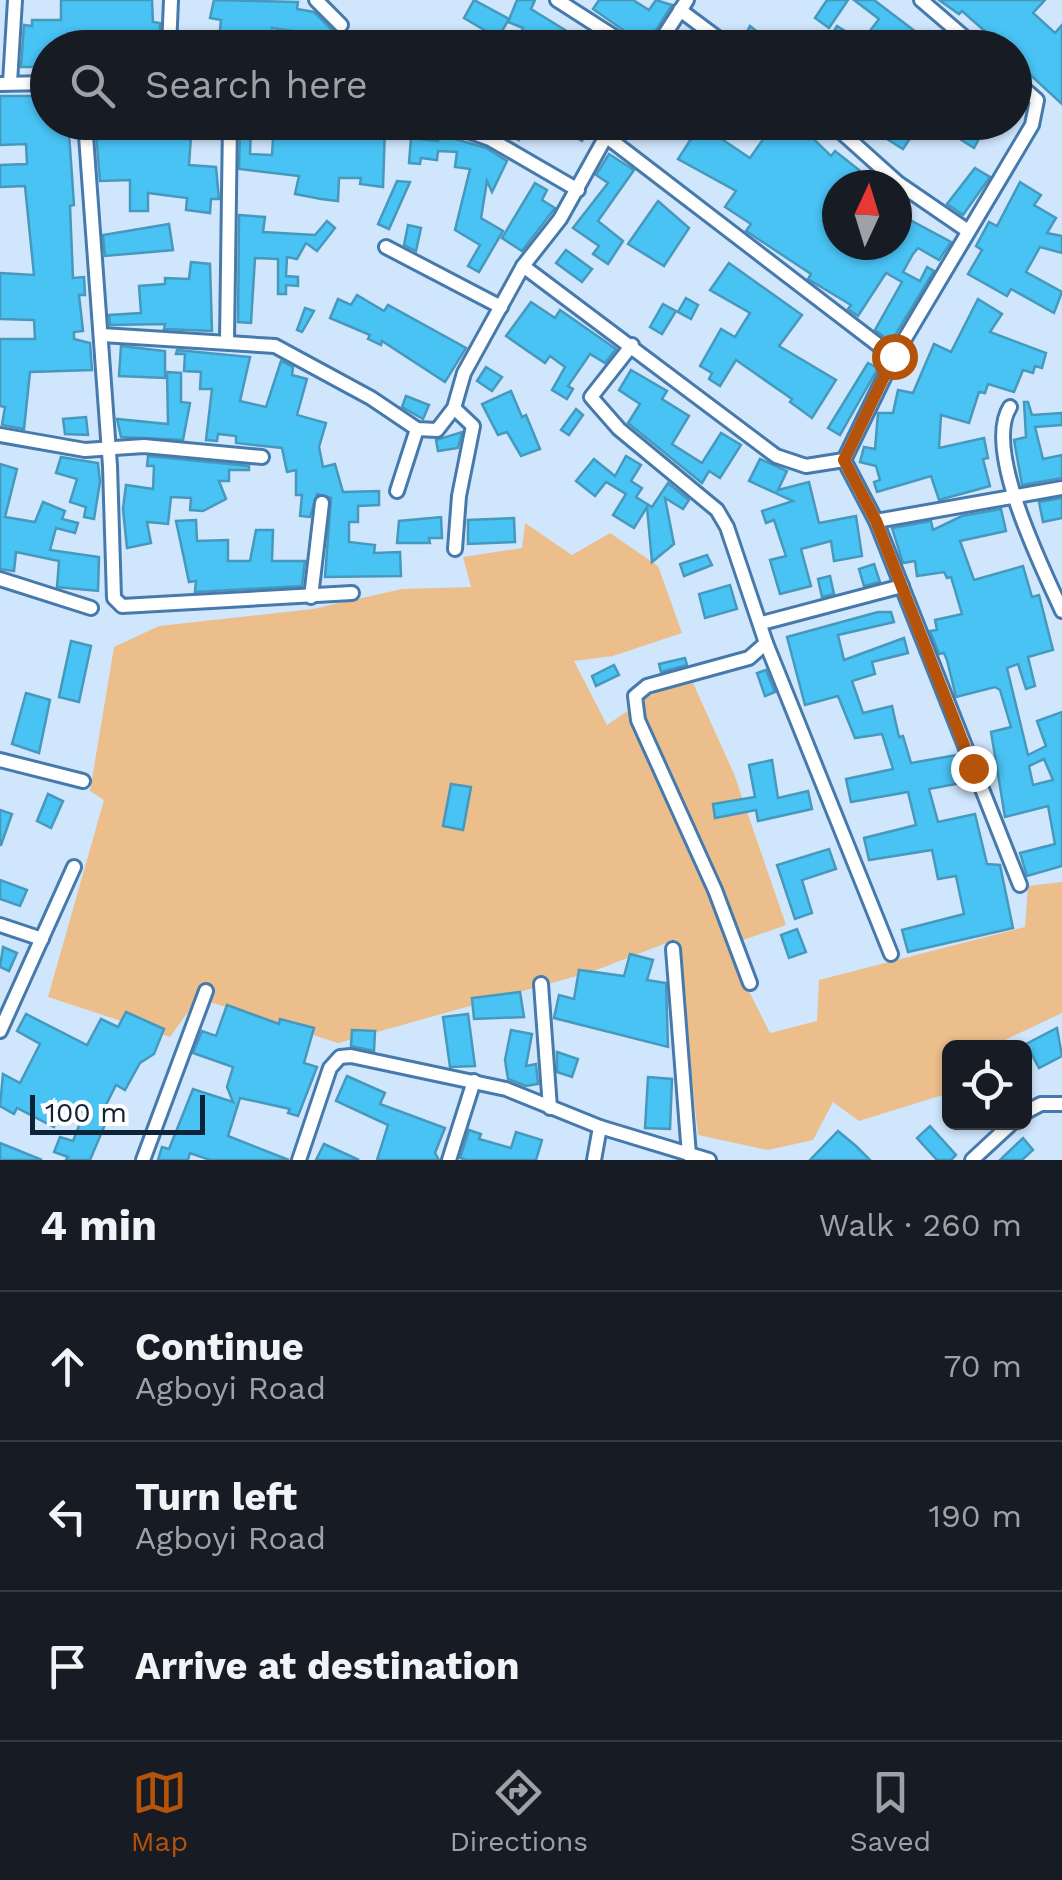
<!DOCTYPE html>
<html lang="en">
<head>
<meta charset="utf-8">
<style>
  body { margin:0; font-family:"Work Sans",sans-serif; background:#20242c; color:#f1f3f6 }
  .controls { position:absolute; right:30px; bottom:30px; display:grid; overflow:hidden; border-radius:15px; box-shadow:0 2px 8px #0004 }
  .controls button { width:90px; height:90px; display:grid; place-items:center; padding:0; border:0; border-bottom:2px solid #363941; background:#171b24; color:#f1f3f6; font:50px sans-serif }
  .compass { position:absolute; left:822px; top:170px; width:90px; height:90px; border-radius:50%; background:#171b24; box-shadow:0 2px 8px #0004; rotate:4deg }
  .scale { position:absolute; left:30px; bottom:25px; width:175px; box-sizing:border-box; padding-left:10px; border:5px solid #0d2337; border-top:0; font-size:28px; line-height:35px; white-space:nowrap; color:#0d2337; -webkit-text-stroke:8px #fff; paint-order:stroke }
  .stop { position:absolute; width:30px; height:30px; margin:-22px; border:8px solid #b45309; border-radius:50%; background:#fff }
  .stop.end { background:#b45309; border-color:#fff; box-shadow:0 2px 10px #0008 }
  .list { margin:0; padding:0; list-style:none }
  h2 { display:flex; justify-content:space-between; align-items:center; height:130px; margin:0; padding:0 40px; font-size:42px }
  h2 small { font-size:32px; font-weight:400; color:#9ea1a6 }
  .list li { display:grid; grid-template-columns:65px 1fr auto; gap:30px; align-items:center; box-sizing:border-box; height:150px; padding:0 40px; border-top:2px solid #363941 }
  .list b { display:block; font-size:38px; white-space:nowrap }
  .list p { margin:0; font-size:32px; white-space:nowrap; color:#9ea1a6 }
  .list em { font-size:32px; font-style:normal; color:#9ea1a6 }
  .icon { flex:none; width:55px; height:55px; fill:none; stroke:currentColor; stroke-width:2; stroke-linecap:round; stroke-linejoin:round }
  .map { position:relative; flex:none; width:1062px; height:1160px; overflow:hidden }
  .search { position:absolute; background:#171b24; box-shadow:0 2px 8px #0004; left:30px; right:30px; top:30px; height:110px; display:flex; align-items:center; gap:25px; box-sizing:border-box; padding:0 35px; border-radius:55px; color:#9ea1a6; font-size:38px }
  .sheet { height:580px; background:#171b24 }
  nav { display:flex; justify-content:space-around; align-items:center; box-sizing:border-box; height:140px; border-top:2px solid #363941; background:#171b24; font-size:28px; color:#9ea1a6 }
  nav a { display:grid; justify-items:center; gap:5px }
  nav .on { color:#b45309 }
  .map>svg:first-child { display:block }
  .green { fill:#ebbe8c }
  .building { fill:#49c2f4; stroke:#4699bd; stroke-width:2.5; fill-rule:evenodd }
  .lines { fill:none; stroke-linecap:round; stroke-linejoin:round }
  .minor-casing { stroke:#467aad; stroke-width:18 }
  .minor { stroke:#fff; stroke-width:12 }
  .route { stroke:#b45309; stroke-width:12 }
</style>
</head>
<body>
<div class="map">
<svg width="1062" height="1160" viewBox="0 0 1062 1160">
  <rect width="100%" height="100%" fill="#d0e6fd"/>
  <!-- green -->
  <polygon class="green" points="525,523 572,555 610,533 658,566 682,633 613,656 574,661 607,725 657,691 693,683 734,774 786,925 726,946 770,1033 817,1021 819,980 1025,927 1028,886 1062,882 1062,1013 1005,1040 1008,1047 950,1048 949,1093 859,1121 833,1102 813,1140 768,1150 698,1135 677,939 591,972 338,1043 198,998 170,1037 48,997 104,800 90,791 114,647 159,626 313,609 402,589 471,587 463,557 522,548"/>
  <!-- building -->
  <g class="building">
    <polygon points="61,0 152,0 153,22 160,23 159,48 48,48 48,67 21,67 24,25 32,26 32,20 61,20"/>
    <polygon points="214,0 298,2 297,9 314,12 335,33 373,41 372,48 311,48 312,34 272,28 270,48 218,48 221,20 210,18"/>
    <polygon points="474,0 509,19 498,38 464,18"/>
    <polygon points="517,0 535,0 531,9 565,30 562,37 584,48 514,48 523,28 508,22"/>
    <polygon points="599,0 633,0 649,10 656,0 672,5 646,46 593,9"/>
    <polygon points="827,0 848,0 829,28 815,18"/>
    <polygon points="854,0 874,0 937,48 880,48 866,36 879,19"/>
    <polygon points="939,0 1045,0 1033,13 1055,33 1062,25 1062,104 1014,60 1014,48 1004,48 962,11 959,14"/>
    <polygon points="750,26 767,39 781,48 740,45"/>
    <polygon points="837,26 858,39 853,48 826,44"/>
    <polygon points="0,96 47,96 47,122 75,122 76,133 69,133 74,205 70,206 73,278 84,277 85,295 79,295 83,331 74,332 74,339 90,343 92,370 30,372 24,429 2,425 5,407 0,406 0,339 35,339 34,320 0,319 0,273 34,275 25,186 0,187 0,165 27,164 26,144 0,145"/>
    <polygon points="95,122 192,122 189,165 216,167 219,199 211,199 210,213 186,210 187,198 148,193 148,211 130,211 130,180 100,181"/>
    <polygon points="274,122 297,122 296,133 315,134 316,122 329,122 329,128 385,128 383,187 360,184 361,178 339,178 338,201 321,199 295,194 299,176 239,169 240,128 251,129 250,154 272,155"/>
    <polygon points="487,122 529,122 519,140"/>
    <polygon points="572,122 593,122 582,141 567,132"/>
    <polygon points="702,122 734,122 723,140 750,158 764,138 739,122 796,122 831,156 835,151 859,170 856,174 875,185 837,185 837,245 897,245 897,213 951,242 939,260 918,248 913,254 903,272 920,281 927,267 934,271 891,342 875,330 902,282 886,273 858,316 848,309 851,305 808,279 811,274 746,231 751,224 725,207 736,191 678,159"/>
    <polygon points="860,122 921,122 903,149"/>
    <polygon points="933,122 988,122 974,148"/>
    <polygon points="438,134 486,148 507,161 492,192 487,181 481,218 503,231 479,272 468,266 480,245 455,230 470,169 455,167 457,152 438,151 437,160 421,158 420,164 409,163 411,138 438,141"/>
    <polygon points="609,154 634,170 598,221 623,241 608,264 593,254 599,246 573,228 608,183 596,175"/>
    <polygon points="975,168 990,177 963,215 947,204"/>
    <polygon points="397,181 410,182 389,229 378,224"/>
    <polygon points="1020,182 1041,195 1034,205 1056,218 1047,233 1062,236 1062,253 1040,247 1026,272 1062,292 1054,313 1011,289 1007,296 968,274 982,250 976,246 989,222 997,226"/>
    <polygon points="535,183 547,190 542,200 555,208 522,251 502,238"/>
    <polygon points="658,201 689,228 664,266 628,244"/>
    <polygon points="239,215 265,217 263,232 315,235 327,221 335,228 317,251 306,243 297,259 287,257 286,276 298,277 298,286 286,285 286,294 278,294 278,259 255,258 251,323 238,322"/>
    <polygon points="169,224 173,250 105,256 103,235"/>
    <polygon points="408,225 421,228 416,251 404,245"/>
    <polygon points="566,250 592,269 582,282 556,263"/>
    <polygon points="191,262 210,264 212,331 164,329 165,324 110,325 109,315 141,313 139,286 165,284 165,278 189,279"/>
    <polygon points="729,263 802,315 779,346 836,380 812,418 790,402 792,399 736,360 720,386 709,379 712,373 700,366 721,329 735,337 750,313 710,290"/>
    <polygon points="357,295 384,311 388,305 466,348 445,382 382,341 381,345 368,339 370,335 330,318 338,299 351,305"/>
    <polygon points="686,298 698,305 691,319 678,312"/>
    <polygon points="978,299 1002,314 990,332 1046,353 1042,368 1035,366 1033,373 1023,370 1014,392 988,384 985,393 979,392 969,423 941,415 939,448 984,438 988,458 983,459 990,486 939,500 931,476 877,492 874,482 880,480 876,466 860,462 864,447 875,449 878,413 893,413 898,390 913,393 934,344 951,352"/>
    <polygon points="531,302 555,318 560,310 616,349 605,363 590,354 568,386 573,389 567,399 552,390 565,367 550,356 545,363 506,336"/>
    <polygon points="663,304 676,311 662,334 650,327"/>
    <polygon points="305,308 314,311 302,332 297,330"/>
    <polygon points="121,346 165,351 165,378 119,376"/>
    <polygon points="177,350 250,357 240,401 266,407 281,361 293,367 292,375 307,379 297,415 326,423 319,447 323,467 335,464 343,492 379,491 379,505 358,506 358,522 349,522 349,542 375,545 374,553 400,552 401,576 325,577 331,498 317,494 310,517 300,516 302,495 296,495 296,470 287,472 282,448 236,443 236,436 218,434 217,441 206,440 212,389 200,389 201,372 184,371 185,354 176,354"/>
    <polygon points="868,363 878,368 840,435 828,428"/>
    <polygon points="486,367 502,377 492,391 477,381"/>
    <polygon points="631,370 667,391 662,399 689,416 672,444 702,463 721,433 741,445 720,478 709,471 702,483 628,423 640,404 619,390"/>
    <polygon points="167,372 181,373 181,402 190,403 183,440 121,437 117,419 168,424"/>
    <polygon points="511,391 522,417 526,415 540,449 521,456 507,432 498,435 482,404"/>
    <polygon points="406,396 429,405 423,419 402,407"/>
    <polygon points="1024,402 1028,402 1032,415 1062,413 1062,425 1035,427 1043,459 1062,455 1062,478 1022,485 1014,440 1026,437"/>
    <polygon points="576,409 583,415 569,435 561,430"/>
    <polygon points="86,417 88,435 65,434 63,419"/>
    <polygon points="462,432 458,448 438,451 436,440"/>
    <polygon points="148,456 249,466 249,470 229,470 229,481 219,481 226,499 203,511 190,510 191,498 171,497 168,524 147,522 151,543 127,548 123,509 126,485 153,489 154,466 147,466"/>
    <polygon points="626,456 641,465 631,481 642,488 636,497 652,507 668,483 689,500 683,509 665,498 674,544 652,562 647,507 634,528 613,515 626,494 606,482 595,496 576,481 594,459 615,476"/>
    <polygon points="61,457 98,463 100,482 94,519 84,517 86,507 70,502 77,479 56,473"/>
    <polygon points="760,459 787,471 778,490 809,482 819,523 856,516 862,556 834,561 831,541 801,549 811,586 780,594 770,560 786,556 774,520 766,523 762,511 793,501 749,481"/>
    <polygon points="0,464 17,469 5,517 35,522 43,502 65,511 62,519 78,523 75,533 56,528 50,550 99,557 98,591 57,587 59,561 16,552 14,571 0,569"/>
    <polygon points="1062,498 1062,518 1043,522 1039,502"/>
    <path d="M 1001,509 L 1006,531 L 960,541 L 974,580 L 1023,566 L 1032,597 L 1039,595 L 1053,650 L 1028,657 L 1035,686 L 1026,689 L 1018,664 L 1007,668 L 1028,755 L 1046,746 L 1037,721 L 1062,712 L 1062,866 L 1027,876 L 1020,853 L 1055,844 L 1048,806 L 1005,817 L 991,732 L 1011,727 L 1000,690 L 995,687 L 956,697 L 947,660 L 944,653 L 939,654 L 930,631 L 937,630 L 935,620 L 962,614 L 951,577 L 947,578 L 944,572 L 917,576 L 915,561 L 903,563 L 892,528 L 931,521 L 933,530 L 962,516 ZM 1044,759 L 1053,780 L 1033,785 L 1029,766 Z"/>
    <polygon points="441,517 442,538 429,538 430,543 397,543 399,521"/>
    <polygon points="514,518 515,542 468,544 468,520"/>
    <polygon points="196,520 197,541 228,540 228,561 250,561 256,530 273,530 272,561 305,561 302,586 195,592 196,581 189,582 176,521"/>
    <polygon points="707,555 712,565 684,576 680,564"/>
    <polygon points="874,564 880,582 864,586 859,569"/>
    <polygon points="830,576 834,594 822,597 818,579"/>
    <polygon points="730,585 737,609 705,618 699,594"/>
    <polygon points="878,612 891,612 894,622 838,635 844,660 904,638 908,653 872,662 875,674 852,681 863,713 892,706 899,737 903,736 911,763 957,755 961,783 929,789 938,822 975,814 987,864 1000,865 1013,928 908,952 902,930 964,914 956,876 938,879 932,850 869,860 864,838 916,825 908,792 851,802 846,779 893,769 882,734 855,738 838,696 805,705 787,637"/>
    <polygon points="71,641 91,646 79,702 59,697"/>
    <polygon points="685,658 687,665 661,672 659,664"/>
    <polygon points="614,665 619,675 596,686 592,676"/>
    <polygon points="766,670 775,692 765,696 757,673"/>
    <polygon points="26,693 50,700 39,753 12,744"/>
    <polygon points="772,760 778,798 808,791 812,809 758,821 756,810 715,818 713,804 755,797 749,765"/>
    <polygon points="451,784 471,787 463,830 443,826"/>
    <polygon points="48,794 63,801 51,828 37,821"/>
    <polygon points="0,810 12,814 1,845 0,845"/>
    <polygon points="829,849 836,869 802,880 812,913 795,919 777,865"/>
    <polygon points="0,880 27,890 20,906 0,899"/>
    <polygon points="797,929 806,952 789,958 781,935"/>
    <polygon points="3,947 17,953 9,971 0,967"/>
    <polygon points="630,954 653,960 647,980 666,983 668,1047 554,1018 559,995 574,999 579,970 624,976"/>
    <polygon points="520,992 524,1017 474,1019 472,998"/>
    <polygon points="227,1005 279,1024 280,1019 314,1028 304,1063 317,1067 298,1116 288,1113 290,1109 240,1098 228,1136 289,1160 210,1160 190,1153 188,1160 158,1160 162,1147 169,1149 193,1089 233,1102 227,1087 233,1067 193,1053 202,1031 216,1036"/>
    <polygon points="126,1012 164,1029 154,1054 140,1063 125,1090 116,1085 102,1113 109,1115 90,1160 66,1160 68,1157 54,1152 60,1137 73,1141 84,1113 66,1104 54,1127 17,1108 14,1114 0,1106 3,1074 20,1083 40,1044 17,1031 26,1014 87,1045 101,1019 118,1027"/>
    <polygon points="468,1014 475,1066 450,1067 443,1017"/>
    <polygon points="1057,1028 1062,1056 1039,1068 1026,1044"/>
    <polygon points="352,1030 375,1031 374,1051 351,1046"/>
    <polygon points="511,1030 532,1034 526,1066 536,1064 538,1084 526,1086 508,1079 505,1060"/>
    <polygon points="557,1052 578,1059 572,1077 557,1072"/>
    <polygon points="347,1076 385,1093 380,1104 445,1128 435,1153 439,1160 377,1160 388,1125 336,1101"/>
    <polygon points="648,1077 672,1079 670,1129 645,1128"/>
    <polygon points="930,1126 956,1155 951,1160 937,1160 917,1138"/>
    <polygon points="469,1130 481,1134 479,1139 511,1148 516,1132 542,1140 536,1160 467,1160 460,1158"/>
    <polygon points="838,1131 856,1146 870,1160 810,1160"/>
    <polygon points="1023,1138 1033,1150 1022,1160 1000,1160"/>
    <polygon points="0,1143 42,1160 0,1160"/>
    <polygon points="324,1144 359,1160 316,1160"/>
  </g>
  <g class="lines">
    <defs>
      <g id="minor">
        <polyline points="316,0 341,25"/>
        <polyline points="557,0 632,48"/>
        <polyline points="921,0 977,48"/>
        <polyline points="680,10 731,48"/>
        <polyline points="169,48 171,0"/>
        <polyline points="656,48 687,0"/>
        <polyline points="1014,80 1037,100 1032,125 894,357 844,460 876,521 1020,885"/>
        <polyline points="10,83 15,0"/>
        <polyline points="0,84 48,83"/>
        <polyline points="85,122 110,466 114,598 122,606 352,593"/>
        <polyline points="443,122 490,139 578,190"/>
        <polyline points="830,122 898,183 968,231"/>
        <polyline points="607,137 894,357"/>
        <polyline points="386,247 501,307"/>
        <polyline points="523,266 776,456 806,466 844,460"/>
        <polyline points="102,335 275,346 371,398 417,429 437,430 454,408 464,373 523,266 560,219 614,122"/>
        <polyline points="227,340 230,122"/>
        <polyline points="632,345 591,397 619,429 717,510 727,527 766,643 891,954"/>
        <path d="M 1010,407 C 983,449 1042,567 1062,611"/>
        <polyline points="454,408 473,426 459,496 455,549"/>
        <polyline points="0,435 85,450 144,446 262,457"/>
        <polyline points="397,491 417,429"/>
        <polyline points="876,521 1062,488"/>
        <polyline points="0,579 91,608"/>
        <polyline points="311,597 322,503"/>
        <polyline points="762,623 902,586"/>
        <polyline points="0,760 83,781"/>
        <polyline points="0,925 42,939"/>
        <polyline points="673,949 689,1155"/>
        <polyline points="750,983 715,890 638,720 635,696 647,686 749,658 766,643"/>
        <polyline points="541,984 550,1108"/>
        <polyline points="0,1031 74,867"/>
        <polyline points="1024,1113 1041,1104 1062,1104"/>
        <polyline points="143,1160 206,991"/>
        <polyline points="299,1160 330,1068 340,1057 351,1056 506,1089 600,1127 709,1160"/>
        <polyline points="449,1160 474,1081"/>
        <polyline points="594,1160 600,1127"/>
        <polyline points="972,1160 1013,1122"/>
      </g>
    </defs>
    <!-- minor casing -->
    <use href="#minor" class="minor-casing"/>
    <!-- minor -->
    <use href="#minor" class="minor"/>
  </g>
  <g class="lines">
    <!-- route -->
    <polyline class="route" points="894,356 844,460 876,521 973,768"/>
  </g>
</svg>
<div class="controls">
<button><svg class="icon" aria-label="locate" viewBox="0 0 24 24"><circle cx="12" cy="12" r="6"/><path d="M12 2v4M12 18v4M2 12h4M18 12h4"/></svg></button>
</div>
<svg class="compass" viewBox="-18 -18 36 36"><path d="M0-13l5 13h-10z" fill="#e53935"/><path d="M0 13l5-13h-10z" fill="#9ea1a6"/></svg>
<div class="scale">100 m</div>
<div class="stop" style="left:894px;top:356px"></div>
<div class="stop end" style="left:973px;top:768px"></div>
<div class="search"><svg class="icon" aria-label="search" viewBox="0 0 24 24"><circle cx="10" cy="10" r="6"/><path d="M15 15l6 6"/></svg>Search here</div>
</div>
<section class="sheet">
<h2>4 min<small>Walk · 260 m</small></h2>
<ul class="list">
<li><svg class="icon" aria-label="ahead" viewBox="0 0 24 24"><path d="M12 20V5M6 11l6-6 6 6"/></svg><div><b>Continue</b><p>Agboyi Road</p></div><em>70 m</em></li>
<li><svg class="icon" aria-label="left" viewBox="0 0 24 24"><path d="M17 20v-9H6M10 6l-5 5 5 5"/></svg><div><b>Turn left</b><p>Agboyi Road</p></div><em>190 m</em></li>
<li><svg class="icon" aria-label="arrive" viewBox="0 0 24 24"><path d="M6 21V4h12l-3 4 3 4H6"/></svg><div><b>Arrive at destination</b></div></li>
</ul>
</section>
<nav>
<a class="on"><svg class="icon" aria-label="map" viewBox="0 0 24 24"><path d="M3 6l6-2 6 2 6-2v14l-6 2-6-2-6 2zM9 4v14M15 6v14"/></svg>Map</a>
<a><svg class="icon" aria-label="directions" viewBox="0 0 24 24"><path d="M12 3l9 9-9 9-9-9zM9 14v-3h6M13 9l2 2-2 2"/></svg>Directions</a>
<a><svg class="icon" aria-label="saved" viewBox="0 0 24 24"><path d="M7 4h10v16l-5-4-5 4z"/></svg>Saved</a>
</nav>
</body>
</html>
